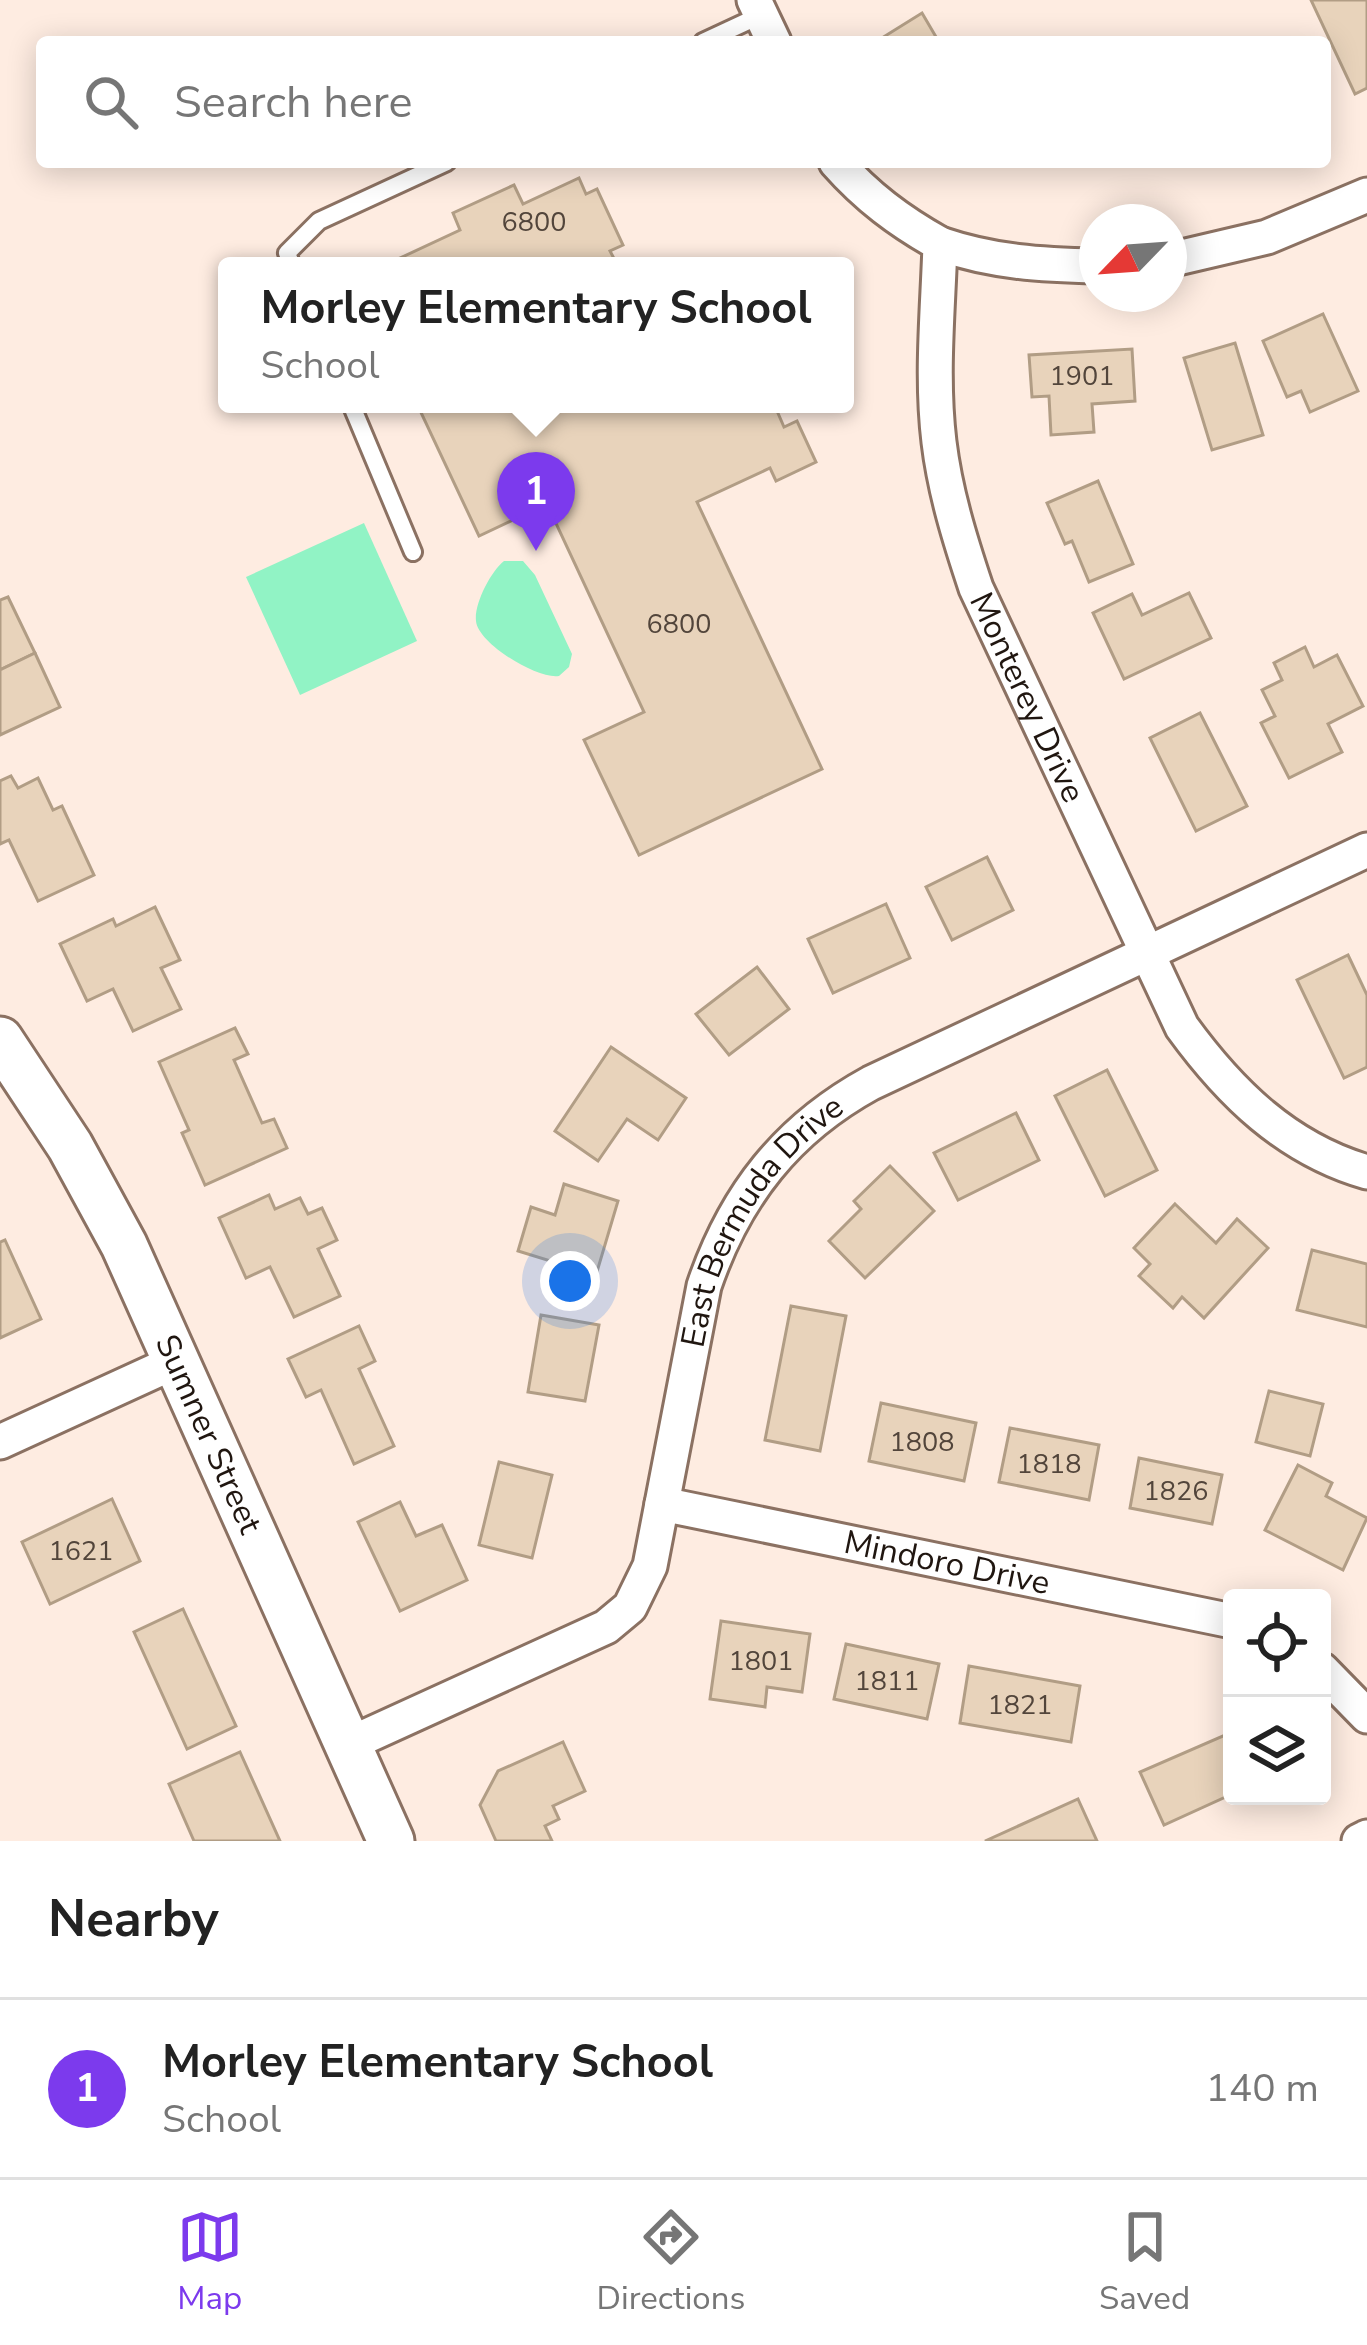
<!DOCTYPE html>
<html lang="en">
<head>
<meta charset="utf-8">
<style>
  body { margin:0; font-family:"Nunito Sans",sans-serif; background:#f6f6f6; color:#222 }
  .controls { position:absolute; right:36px; bottom:36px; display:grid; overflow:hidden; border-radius:12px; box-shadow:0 6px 30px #0003 }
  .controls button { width:108px; height:108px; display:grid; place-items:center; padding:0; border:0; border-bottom:3px solid #e0e0e0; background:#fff; color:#222; font:60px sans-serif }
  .compass { position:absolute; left:1079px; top:204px; width:108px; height:108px; border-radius:50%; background:#fff; box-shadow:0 6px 30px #0003; rotate:245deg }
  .you { position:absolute; left:570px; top:1281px; width:42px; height:42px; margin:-30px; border:9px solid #fff; border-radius:50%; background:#1a73e8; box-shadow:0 0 0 18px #1a73e833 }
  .badge { display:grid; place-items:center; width:78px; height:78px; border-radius:50%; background:#7c3aed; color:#fff; font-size:39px; font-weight:700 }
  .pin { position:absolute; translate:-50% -99px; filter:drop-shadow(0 3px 6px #0008) }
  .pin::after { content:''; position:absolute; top:63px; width:42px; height:36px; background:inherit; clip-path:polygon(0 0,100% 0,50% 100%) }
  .popup { position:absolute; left:218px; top:257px; width:636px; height:156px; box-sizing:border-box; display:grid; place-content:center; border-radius:12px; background:#fff; filter:drop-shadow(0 3px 9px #0005); font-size:39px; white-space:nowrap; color:#767676 }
  .popup b { font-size:45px; color:#222 }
  .popup::after { content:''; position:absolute; left:50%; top:100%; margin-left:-24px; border:24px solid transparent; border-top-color:#fff }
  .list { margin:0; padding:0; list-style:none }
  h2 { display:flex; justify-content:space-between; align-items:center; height:156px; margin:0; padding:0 48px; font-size:51px }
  h2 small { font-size:39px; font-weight:400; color:#767676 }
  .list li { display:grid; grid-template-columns:78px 1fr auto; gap:36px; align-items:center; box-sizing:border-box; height:180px; padding:0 48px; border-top:3px solid #e0e0e0 }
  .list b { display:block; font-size:45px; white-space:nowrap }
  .list p { margin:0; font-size:39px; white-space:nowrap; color:#767676 }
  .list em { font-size:39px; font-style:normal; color:#767676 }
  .icon { flex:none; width:66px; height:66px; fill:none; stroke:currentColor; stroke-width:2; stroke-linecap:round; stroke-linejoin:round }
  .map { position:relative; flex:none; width:1367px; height:1841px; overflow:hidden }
  .search { position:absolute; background:#fff; box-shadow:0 6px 30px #0003; left:36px; right:36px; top:36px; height:132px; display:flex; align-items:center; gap:30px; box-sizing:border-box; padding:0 42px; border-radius:12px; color:#767676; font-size:45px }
  .sheet { height:336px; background:#fff }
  nav { display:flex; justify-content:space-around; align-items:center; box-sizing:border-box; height:168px; border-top:3px solid #e0e0e0; background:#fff; font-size:33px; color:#767676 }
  nav a { display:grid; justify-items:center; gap:6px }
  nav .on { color:#7c3aed }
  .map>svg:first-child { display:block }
  .green { fill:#91f3c5 }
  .building { fill:#e8d3bb; stroke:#b19d85; stroke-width:3 }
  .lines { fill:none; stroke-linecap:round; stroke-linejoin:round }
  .lane-casing { stroke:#8b7162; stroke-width:22 }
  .street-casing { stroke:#8b7162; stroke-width:39 }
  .secondary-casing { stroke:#8b7162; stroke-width:51 }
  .lane { stroke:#fff; stroke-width:16 }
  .street { stroke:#fff; stroke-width:33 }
  .secondary { stroke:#fff; stroke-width:45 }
  .labels { text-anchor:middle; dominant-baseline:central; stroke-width:12; stroke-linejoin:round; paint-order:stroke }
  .number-label { font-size:27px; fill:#52453b }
  .street-label { font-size:33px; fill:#201610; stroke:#fff }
</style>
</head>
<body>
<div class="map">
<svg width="1367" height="1841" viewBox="0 0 1367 1841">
  <rect width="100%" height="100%" fill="#feece1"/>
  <!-- green -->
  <g class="green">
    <polygon points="364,523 417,641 300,695 246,577"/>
    <path d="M 504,561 L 523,561 L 535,575 L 572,654 L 569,667 L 559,676 C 539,680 478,644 476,621 C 474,604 491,571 504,561 Z"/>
  </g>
  <!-- building -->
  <g class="building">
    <polygon points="1311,0 1367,0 1367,88 1355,94"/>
    <polygon points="922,13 939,42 877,42 877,41"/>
    <polygon points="579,178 586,194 597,189 623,245 610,251 618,266 402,266 398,259 460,230 453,213 514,185 523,204"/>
    <polygon points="1323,314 1358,391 1310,412 1301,391 1287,397 1263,341"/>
    <polygon points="1235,343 1263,435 1212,450 1184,358"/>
    <polygon points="1132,349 1135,401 1092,404 1094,432 1051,435 1049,396 1032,397 1029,355"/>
    <polygon points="417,404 774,404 784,427 797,421 816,462 776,481 770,468 697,502 822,769 639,855 584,740 644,712 547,504 479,536"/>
    <polygon points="1098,481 1133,564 1089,582 1072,541 1065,544 1047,503"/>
    <polygon points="1189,593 1211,638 1124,679 1093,613 1132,594 1142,615"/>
    <polygon points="8,597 35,653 0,670 0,600"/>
    <polygon points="1305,647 1314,667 1337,655 1363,706 1328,724 1342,752 1289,778 1261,723 1275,716 1262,690 1282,680 1274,663"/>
    <polygon points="35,653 60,707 0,735 0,670"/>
    <polygon points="1200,713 1247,806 1196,831 1150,738"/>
    <polygon points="11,776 18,788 38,778 53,810 62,806 94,875 38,901 9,840 0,844 0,781"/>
    <polygon points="987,857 1013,910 952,940 926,887"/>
    <polygon points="886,904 910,958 833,993 808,939"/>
    <polygon points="155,907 180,960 161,968 181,1009 133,1031 113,989 87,1001 60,944 113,919 116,926"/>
    <polygon points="1348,955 1367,995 1367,1067 1344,1078 1297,980"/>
    <polygon points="757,967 789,1009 729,1055 696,1014"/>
    <polygon points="235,1028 248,1054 234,1060 262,1123 274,1119 287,1148 205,1185 182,1133 189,1130 159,1062"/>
    <polygon points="611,1047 686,1098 658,1140 627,1119 598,1161 555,1131"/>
    <polygon points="1107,1070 1157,1170 1105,1196 1055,1096"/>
    <polygon points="1016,1113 1039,1160 958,1200 934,1153"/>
    <polygon points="890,1166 934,1211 865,1278 829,1241 861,1209 854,1201"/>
    <polygon points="564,1184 618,1201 596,1275 518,1251 531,1207 555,1215"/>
    <polygon points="269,1195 275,1209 300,1198 308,1214 322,1208 337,1240 318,1249 340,1296 294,1317 270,1267 246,1278 219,1218"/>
    <polygon points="1175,1204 1216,1243 1237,1219 1268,1248 1204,1318 1182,1297 1173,1308 1139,1276 1150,1264 1134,1248"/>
    <polygon points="5,1240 41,1319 0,1338 0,1242"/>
    <polygon points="1312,1250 1367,1264 1367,1327 1297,1310"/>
    <polygon points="791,1306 846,1316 820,1451 765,1440"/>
    <polygon points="541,1315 599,1325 585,1401 528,1392"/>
    <polygon points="359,1326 375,1361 359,1369 394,1446 354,1464 321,1390 306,1397 288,1359"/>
    <polygon points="1269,1391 1323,1404 1310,1456 1256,1442"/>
    <polygon points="881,1403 976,1423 964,1481 869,1461"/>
    <polygon points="1010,1428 1099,1445 1089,1500 999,1482"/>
    <polygon points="1139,1458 1222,1475 1212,1524 1130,1508"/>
    <polygon points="499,1462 552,1475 532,1558 479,1545"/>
    <polygon points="1298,1465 1332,1483 1326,1496 1367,1518 1343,1570 1265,1530"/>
    <polygon points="112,1499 140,1561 50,1604 22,1542"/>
    <polygon points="400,1502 416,1536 442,1525 467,1580 400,1611 358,1522"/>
    <polygon points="183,1609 236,1726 187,1749 134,1632"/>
    <polygon points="721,1621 810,1634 802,1692 767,1687 765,1707 710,1699"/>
    <polygon points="846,1644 939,1664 927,1719 834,1699"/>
    <polygon points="969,1666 1080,1686 1071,1742 960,1723"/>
    <polygon points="1232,1732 1232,1794 1164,1825 1140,1772"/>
    <polygon points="563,1742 585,1791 553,1806 559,1819 545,1826 552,1841 496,1841 480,1805 498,1771"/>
    <polygon points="240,1752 280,1841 194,1841 169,1784"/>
    <polygon points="1078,1799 1097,1841 985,1841"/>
  </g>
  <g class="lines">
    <defs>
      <g id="lane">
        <polyline points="703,42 761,15"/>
        <polyline points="292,266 287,253 319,221 447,162"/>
        <polyline points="351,404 413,552"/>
      </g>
      <g id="street">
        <polyline points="754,0 774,42"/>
        <path id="s1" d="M 836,162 C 867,197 899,221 940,244 C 938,309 931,376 939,442 C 945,492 960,540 976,588 L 1182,1027 C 1230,1093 1287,1149 1367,1172"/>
        <path d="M 940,244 C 993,262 1041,265 1097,266"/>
        <polyline points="1169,260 1267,237 1367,195"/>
        <polyline points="0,1442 179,1360"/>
        <path id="s2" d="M 662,1504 L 1232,1621"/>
        <polyline points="1322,1670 1367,1716"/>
        <path id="s3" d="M 347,1745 L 606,1627 L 630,1607 L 650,1566 L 704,1286 C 735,1195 787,1129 871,1083 L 1367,850"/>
        <polyline points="1359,1841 1367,1837"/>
      </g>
      <g id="secondary">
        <path id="s4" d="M 0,1040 L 70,1146 L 124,1245 L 391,1841"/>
      </g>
    </defs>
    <!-- lane casing -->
    <use href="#lane" class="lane-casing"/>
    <!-- street casing -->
    <use href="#street" class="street-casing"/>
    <!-- secondary casing -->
    <use href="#secondary" class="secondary-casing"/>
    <!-- lane -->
    <use href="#lane" class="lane"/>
    <!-- street -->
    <use href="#street" class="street"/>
    <!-- secondary -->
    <use href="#secondary" class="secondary"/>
  </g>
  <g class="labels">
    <!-- number labels -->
    <g class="number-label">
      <text x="534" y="222">6800</text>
      <text x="1082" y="376">1901</text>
      <text x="679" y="624">6800</text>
      <text x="922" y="1442">1808</text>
      <text x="1049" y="1464">1818</text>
      <text x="1176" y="1491">1826</text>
      <text x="81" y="1551">1621</text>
      <text x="761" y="1661">1801</text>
      <text x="887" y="1681">1811</text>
      <text x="1020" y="1705">1821</text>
    </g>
    <!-- street labels -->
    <g class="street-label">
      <text stroke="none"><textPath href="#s1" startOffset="603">Monterey Drive</textPath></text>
      <text stroke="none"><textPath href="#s3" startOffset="732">East Bermuda Drive</textPath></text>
      <text stroke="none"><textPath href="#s4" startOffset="447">Sumner Street</textPath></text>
      <text stroke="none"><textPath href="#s2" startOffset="291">Mindoro Drive</textPath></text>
    </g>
  </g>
</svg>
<div class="controls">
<button><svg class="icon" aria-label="locate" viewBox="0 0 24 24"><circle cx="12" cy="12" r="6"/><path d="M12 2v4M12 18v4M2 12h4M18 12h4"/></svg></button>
<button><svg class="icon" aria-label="layers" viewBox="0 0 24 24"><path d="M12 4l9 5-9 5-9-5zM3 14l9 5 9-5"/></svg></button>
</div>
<svg class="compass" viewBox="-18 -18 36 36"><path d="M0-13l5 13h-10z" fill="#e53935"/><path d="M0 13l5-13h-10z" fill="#767676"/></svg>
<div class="you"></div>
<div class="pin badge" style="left:536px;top:551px">1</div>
<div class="popup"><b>Morley Elementary School</b>School</div>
<div class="search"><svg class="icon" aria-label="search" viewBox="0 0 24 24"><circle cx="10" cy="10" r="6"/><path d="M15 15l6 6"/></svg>Search here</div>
</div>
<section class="sheet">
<h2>Nearby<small></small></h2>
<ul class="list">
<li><span class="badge">1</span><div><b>Morley Elementary School</b><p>School</p></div><em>140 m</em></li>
</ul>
</section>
<nav>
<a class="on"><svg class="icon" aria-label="map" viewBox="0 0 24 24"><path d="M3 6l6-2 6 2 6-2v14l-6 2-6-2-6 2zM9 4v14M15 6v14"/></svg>Map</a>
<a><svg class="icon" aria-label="directions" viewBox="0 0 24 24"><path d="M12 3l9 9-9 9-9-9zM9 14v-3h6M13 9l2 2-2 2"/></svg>Directions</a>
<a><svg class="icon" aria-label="saved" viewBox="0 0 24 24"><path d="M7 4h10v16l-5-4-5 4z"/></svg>Saved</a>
</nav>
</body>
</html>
